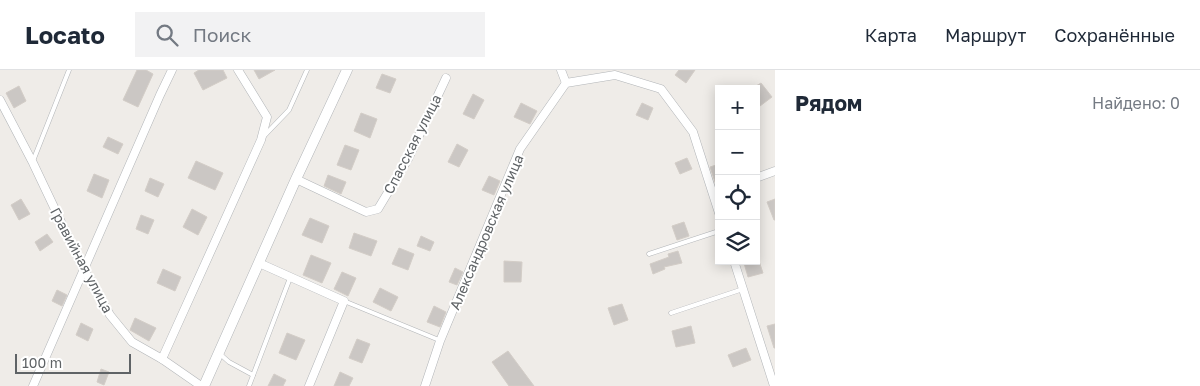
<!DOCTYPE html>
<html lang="ru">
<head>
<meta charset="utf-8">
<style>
  body { margin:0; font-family:"Golos Text",sans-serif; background:#f2f2f3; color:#1f2937 }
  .controls { position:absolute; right:15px; top:15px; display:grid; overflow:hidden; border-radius:0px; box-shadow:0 2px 12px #0003 }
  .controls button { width:45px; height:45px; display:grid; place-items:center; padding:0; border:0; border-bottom:1px solid #e0e1e3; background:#fff; color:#1f2937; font:25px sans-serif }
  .scale { position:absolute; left:15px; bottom:12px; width:116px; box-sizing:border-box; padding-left:5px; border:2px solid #5f6366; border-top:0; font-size:14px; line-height:18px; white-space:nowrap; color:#5f6366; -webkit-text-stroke:4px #fff; paint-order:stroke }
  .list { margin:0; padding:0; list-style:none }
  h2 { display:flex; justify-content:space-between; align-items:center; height:65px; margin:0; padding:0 20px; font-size:21px }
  h2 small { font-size:16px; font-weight:400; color:#747a83 }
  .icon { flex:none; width:28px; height:28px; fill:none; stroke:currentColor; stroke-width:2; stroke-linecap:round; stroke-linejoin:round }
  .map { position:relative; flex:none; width:775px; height:316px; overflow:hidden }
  header { display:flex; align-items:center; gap:30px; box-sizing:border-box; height:70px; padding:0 25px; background:#fff; border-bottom:1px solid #e0e1e3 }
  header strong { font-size:24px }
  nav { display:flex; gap:28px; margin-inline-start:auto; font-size:18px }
  .search { width:350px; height:45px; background:#f2f2f3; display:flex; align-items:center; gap:12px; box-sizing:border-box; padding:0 18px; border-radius:0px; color:#747a83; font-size:19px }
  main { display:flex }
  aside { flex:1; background:#fff }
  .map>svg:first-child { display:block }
  .building { fill:#cbc7c4; stroke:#d3cdc7 }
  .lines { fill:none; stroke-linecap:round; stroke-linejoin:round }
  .service-casing { stroke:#b2b5b8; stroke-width:5 }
  .minor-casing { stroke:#b2b5b8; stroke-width:9 }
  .tertiary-casing { stroke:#b2b5b8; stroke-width:11 }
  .service { stroke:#fff; stroke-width:4 }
  .minor { stroke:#fff; stroke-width:8 }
  .tertiary { stroke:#fff; stroke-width:10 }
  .labels { text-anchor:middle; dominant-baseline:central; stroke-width:4; stroke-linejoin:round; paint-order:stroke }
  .street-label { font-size:14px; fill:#5f6366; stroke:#fff }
</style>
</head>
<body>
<header>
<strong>Locato</strong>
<div class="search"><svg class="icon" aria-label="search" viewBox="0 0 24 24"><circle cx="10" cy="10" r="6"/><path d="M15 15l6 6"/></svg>Поиск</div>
<nav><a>Карта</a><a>Маршрут</a><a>Сохранённые</a></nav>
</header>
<main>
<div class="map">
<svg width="775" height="316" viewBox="0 0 775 316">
  <rect width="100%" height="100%" fill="#efece8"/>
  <!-- building -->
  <g class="building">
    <polygon points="137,0 146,0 153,4 138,37 123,30"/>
    <polygon points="199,0 223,0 227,8 203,20 194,3"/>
    <polygon points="254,0 275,0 259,9"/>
    <polygon points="679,0 695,0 686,13 675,5"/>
    <polygon points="382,4 396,9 390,23 376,18"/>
    <polygon points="761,13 772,27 760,36 756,31 756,16"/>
    <polygon points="19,16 26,31 14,38 6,23"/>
    <polygon points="473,24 484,30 474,49 463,44"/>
    <polygon points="521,33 537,41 530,54 514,47"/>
    <polygon points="642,33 653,38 648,50 636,45"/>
    <polygon points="361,43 377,49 370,68 354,61"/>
    <polygon points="108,67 123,74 118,84 103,77"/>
    <polygon points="457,74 468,80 459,97 448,92"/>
    <polygon points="345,75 359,80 351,100 337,95"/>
    <polygon points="687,88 692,99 680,104 675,93"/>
    <polygon points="196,91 223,103 215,120 188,108"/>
    <polygon points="719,94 719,124 710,97"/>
    <polygon points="94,104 109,110 102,128 87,121"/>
    <polygon points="328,105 346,112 341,124 324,116"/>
    <polygon points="489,106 500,111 494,125 482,120"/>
    <polygon points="150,108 164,114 158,127 145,121"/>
    <polygon points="21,129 30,144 19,150 11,135"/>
    <polygon points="775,129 775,150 774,150 767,132"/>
    <polygon points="192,139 207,147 198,165 183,157"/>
    <polygon points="141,145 154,150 148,164 136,159"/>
    <polygon points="310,148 329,156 322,173 302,165"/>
    <polygon points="684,152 689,166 677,170 672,156"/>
    <polygon points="354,163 377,171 371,186 349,178"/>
    <polygon points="47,164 53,172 40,181 35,172"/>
    <polygon points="421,166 434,172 430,181 417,176"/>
    <polygon points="399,178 414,184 408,200 392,194"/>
    <polygon points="678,181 682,193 664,197 665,199 653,204 650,194 669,187 668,184"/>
    <polygon points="311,185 331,193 322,213 303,205"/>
    <polygon points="504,191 522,192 521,212 504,212"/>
    <polygon points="750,191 759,191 763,203 748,207 744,193"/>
    <polygon points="455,198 463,202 457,215 449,212"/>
    <polygon points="163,199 181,207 175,221 157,213"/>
    <polygon points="342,202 356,208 348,226 334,219"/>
    <polygon points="380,218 398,227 391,241 373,232"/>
    <polygon points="57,220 67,225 62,236 52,231"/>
    <polygon points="622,234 628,250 614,255 608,238"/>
    <polygon points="434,236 446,242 440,257 427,252"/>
    <polygon points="135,248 156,258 149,271 130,260"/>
    <polygon points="81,253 93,259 88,271 76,265"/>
    <polygon points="775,254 775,278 774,278 767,256"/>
    <polygon points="691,256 695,273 676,277 672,261"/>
    <polygon points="287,263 305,270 296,290 279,283"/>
    <polygon points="357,269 370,274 362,293 349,288"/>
    <polygon points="746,278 751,290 733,297 728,285"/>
    <polygon points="508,281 534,316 509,316 492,292"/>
    <polygon points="101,299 109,302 104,315 97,312"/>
    <polygon points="340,302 353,308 349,316 334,316"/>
    <polygon points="274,304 286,310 283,316 268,316"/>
  </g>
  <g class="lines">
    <defs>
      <g id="service">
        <polyline points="264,66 289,40 307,0"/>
        <polyline points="33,91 69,0"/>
        <polyline points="649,184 719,161"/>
        <polyline points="344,231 439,270"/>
        <polyline points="671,243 743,219"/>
        <polyline points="220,284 229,292 253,305"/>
        <polyline points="249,316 290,208"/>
      </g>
      <g id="minor">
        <polyline points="561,0 566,13"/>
        <polyline points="0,30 33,93 81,194 110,245 132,272 162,289 201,316"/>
        <polyline points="756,108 775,101"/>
        <polyline points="296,109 366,142 378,139 408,89 446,8"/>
        <polyline points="734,191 774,316"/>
        <polyline points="259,193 344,231 309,316"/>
        <polyline points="162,289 261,70 267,47 238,0"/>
        <polyline points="33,316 160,25 172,0"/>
        <polyline points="425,316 440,271 520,79 566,13 615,5 661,19 693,62 719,143"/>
      </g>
      <polyline id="tertiary" points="204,316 296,109 347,0"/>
    </defs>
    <!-- service casing -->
    <use href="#service" class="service-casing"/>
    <!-- minor casing -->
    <use href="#minor" class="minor-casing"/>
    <!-- tertiary casing -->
    <use href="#tertiary" class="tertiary-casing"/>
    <!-- service -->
    <use href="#service" class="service"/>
    <!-- minor -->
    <use href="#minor" class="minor"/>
    <!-- tertiary -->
    <use href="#tertiary" class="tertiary"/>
  </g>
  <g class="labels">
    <!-- street labels -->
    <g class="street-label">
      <text transform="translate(412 74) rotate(-63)">Спасская улица</text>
      <text transform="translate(486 162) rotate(-67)">Александровская улица</text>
      <text transform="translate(82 190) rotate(62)">Гравийная улица</text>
    </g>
  </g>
</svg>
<div class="controls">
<button>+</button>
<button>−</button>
<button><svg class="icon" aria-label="locate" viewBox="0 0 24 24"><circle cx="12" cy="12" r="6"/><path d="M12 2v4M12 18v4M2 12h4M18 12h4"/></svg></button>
<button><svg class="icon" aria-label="layers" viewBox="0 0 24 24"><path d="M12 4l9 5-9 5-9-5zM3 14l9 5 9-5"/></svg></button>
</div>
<div class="scale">100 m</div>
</div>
<aside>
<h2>Рядом<small>Найдено: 0</small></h2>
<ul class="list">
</ul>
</aside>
</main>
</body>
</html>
